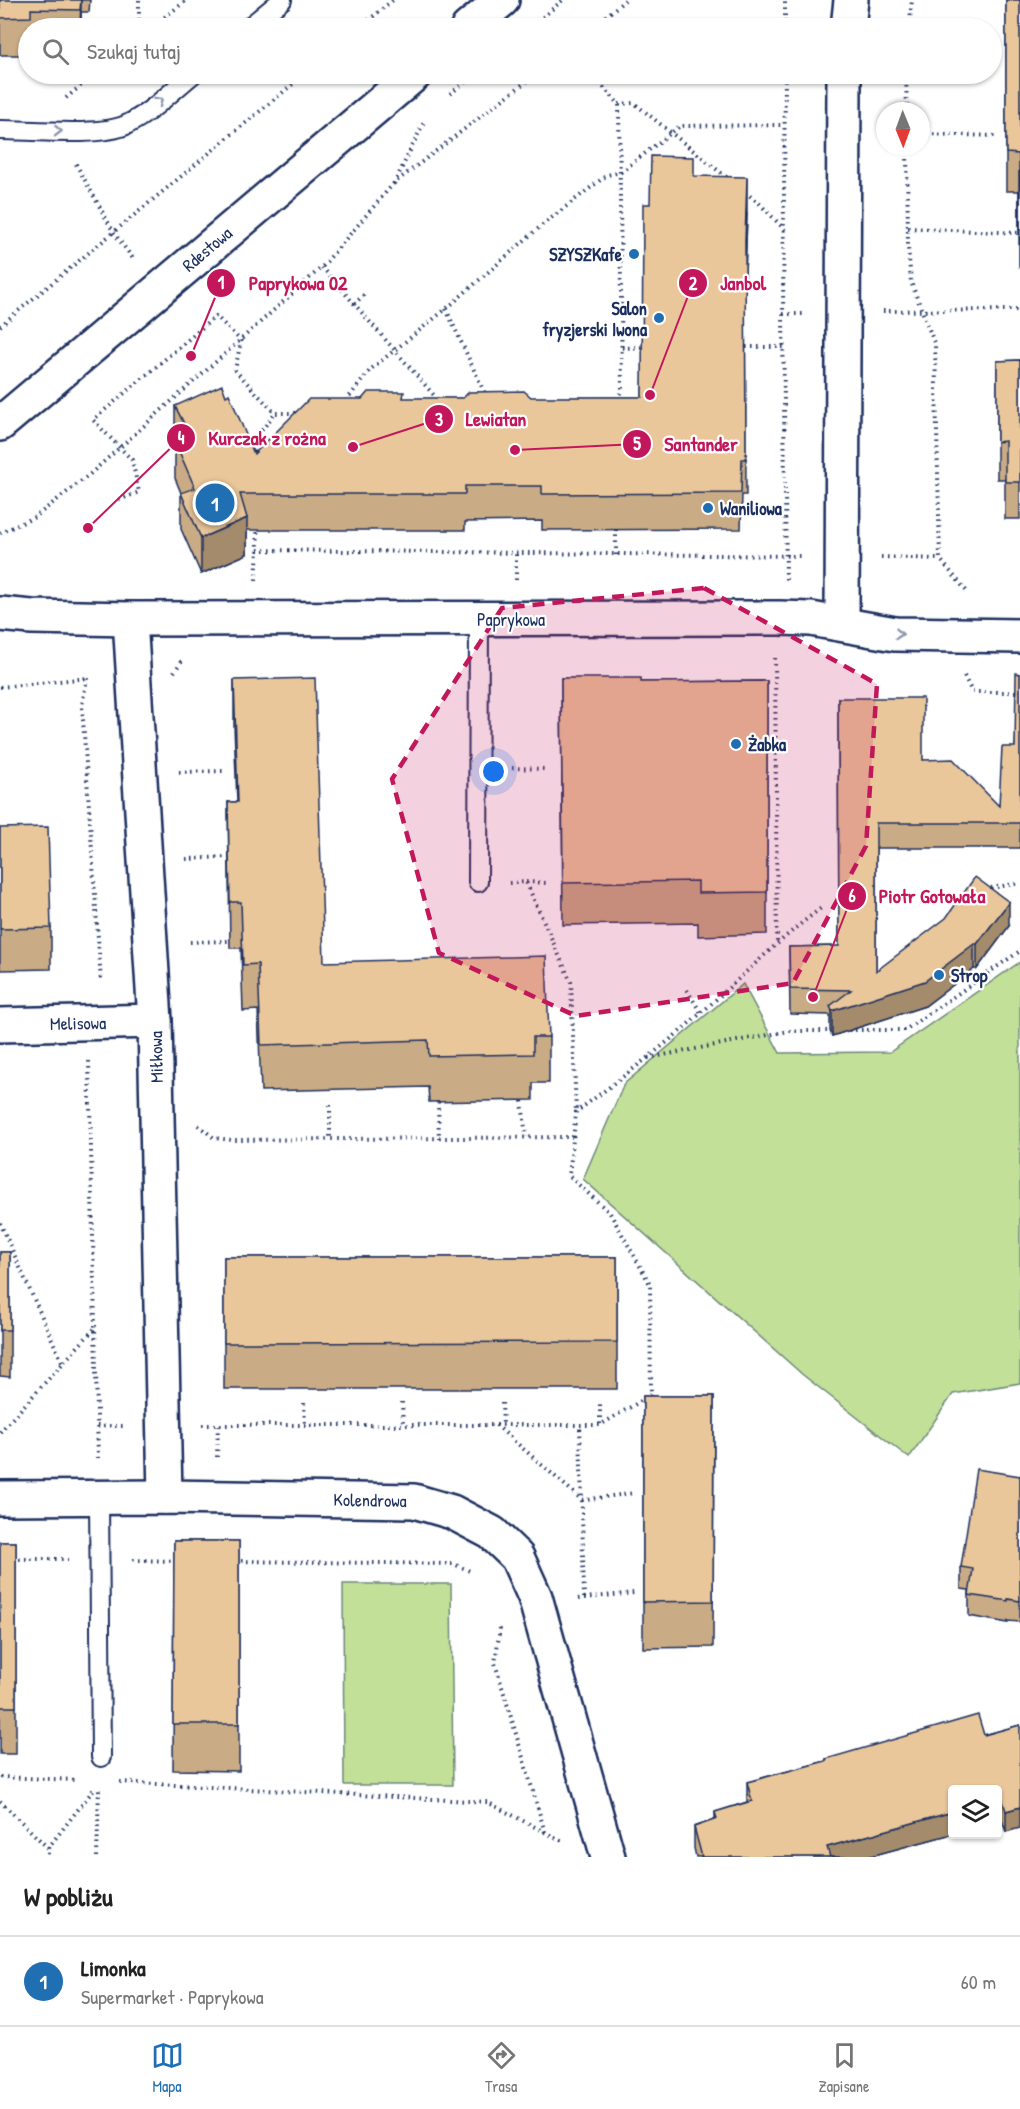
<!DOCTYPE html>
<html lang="pl">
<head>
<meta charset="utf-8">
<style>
  body { margin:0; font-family:"Patrick Hand",sans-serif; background:#f6f6f6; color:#222 }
  .controls { position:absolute; right:18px; bottom:18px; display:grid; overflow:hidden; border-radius:6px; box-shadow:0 2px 4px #0004 }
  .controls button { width:54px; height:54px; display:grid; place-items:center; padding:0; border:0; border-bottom:2px solid #e0e0e0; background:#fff; color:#222; font:30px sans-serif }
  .compass { position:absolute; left:876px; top:102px; width:54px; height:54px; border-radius:50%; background:#fff; box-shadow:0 2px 4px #0004; rotate:179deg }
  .you { position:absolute; left:494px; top:772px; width:21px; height:21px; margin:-15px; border:4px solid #fff; border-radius:50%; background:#1a73e8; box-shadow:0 0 0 9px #1a73e833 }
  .badge { display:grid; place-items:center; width:39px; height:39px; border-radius:50%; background:#1f6fb2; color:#fff; font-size:20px; font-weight:700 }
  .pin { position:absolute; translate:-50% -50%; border:3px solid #fff; box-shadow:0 2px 6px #0006 }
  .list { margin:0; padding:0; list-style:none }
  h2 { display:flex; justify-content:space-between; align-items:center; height:78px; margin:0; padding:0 24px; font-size:26px }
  h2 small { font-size:20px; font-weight:400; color:#767676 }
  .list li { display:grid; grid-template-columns:39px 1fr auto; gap:18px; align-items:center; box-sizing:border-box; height:90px; padding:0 24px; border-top:2px solid #e0e0e0 }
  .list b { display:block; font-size:22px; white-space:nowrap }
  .list p { margin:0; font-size:20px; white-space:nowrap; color:#767676 }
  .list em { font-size:20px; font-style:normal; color:#767676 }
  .icon { flex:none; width:33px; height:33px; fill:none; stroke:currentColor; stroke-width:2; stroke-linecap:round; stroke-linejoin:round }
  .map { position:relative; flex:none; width:1020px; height:1857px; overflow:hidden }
  .search { position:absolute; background:#fff; box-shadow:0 2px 4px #0004; left:18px; right:18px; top:18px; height:66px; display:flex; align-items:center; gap:15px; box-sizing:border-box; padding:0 21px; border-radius:33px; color:#767676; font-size:22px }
  .sheet { height:168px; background:#fff }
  nav { display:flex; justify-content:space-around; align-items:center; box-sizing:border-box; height:84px; border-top:2px solid #e0e0e0; background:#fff; font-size:16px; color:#767676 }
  nav a { display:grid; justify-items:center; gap:3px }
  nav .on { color:#1f6fb2 }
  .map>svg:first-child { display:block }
  .green { fill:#c2e098; stroke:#6e887b; stroke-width:1.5 }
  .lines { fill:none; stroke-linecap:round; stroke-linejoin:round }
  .lane-casing { stroke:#1b2f5e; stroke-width:22 }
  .street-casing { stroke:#1b2f5e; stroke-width:38 }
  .secondary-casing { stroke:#1b2f5e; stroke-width:38 }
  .path { stroke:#1b2f5e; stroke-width:4; stroke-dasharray:1.5 4.5; stroke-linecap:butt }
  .lane { stroke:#fff; stroke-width:18 }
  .street { stroke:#fff; stroke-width:33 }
  .secondary { stroke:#fff; stroke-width:33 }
  .wall { fill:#c9ab85; stroke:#1b2f5e; stroke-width:1.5 }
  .shaded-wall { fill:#a48b6c; stroke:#1b2f5e; stroke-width:1.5 }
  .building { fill:#eac79b; stroke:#1b2f5e; stroke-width:1.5 }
  .oneway { stroke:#8d97ae }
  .marked { fill:#c2185b; fill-opacity:0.2; stroke:#c2185b; stroke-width:4.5; stroke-dasharray:12 8; stroke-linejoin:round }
  .poi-dot { fill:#1f6fb2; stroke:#fff; stroke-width:2 }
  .labels { text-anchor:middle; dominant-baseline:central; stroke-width:4.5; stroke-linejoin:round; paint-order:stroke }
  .street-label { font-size:18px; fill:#1b2f5e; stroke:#fff }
  .poi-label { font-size:18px; font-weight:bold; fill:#1b2f5e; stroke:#fff; text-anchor:start }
  .leader { fill:none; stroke:#c2185b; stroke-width:2 }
  .callout-dot { fill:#c2185b; stroke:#fff; stroke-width:2 }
  .mark-label { font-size:18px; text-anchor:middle; font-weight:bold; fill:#fff }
  .callout-label { font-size:20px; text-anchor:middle; font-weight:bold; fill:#c2185b; stroke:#fff; stroke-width:4.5; stroke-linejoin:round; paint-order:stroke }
</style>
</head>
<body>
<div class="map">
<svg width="1020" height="1857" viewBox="0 0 1020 1857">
  <rect width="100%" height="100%" fill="#fff"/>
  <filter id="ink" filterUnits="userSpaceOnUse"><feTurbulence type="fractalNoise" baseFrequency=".0167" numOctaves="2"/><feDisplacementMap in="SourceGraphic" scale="12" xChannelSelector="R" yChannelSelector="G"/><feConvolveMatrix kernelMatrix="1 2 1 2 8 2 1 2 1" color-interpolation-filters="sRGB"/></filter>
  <g filter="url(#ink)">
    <!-- green -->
    <g class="green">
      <polygon points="1020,962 1020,1383 953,1394 909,1458 803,1375 583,1179 624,1084 743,984 780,1053 890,1052"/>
      <polygon points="343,1584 451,1584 453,1785 344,1785"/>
    </g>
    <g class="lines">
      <defs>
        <g id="lane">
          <polyline points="248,28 282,0"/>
          <path d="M 0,130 C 30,130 100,137 126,125 C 151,113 172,91 193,74"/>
          <polyline points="478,882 479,619"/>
          <polyline points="99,1497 101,1757"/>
        </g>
        <g id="street">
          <polyline points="848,28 851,0"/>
          <polyline points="0,614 32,617 130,619 780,618 811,619 895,634 1020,636"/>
          <polyline points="130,619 155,1021 165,1497"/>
          <polyline points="842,623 844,74"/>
          <polyline points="0,1025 155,1021"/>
          <polyline points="0,1498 165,1497 414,1501 452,1512 492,1533 517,1557 535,1597 608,1857"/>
        </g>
        <g id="secondary">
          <polyline points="468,28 502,0"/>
          <polyline points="0,424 415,74"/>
        </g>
      </defs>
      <!-- lane casing -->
      <use href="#lane" class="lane-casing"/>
      <!-- street casing -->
      <use href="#street" class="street-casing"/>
      <!-- secondary casing -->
      <use href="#secondary" class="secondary-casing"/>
      <!-- path -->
      <g class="path">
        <polyline points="139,0 139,28"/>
        <polyline points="538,21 563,0"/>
        <polyline points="150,28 187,0"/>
        <polyline points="359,28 393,0"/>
        <polyline points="592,28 625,0"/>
        <polyline points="785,28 785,0"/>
        <polyline points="909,28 912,0"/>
        <polyline points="992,41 999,41"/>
        <polyline points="591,74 619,104 622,390 619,400"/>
        <polyline points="785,74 783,314 786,580"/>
        <polyline points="906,74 907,111"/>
        <polyline points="450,94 475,74"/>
        <polyline points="66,98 95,74"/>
        <polyline points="619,104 634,103 730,180"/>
        <polyline points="921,134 998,136"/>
        <polyline points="907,147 908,247 911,282 935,345 940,559 969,594"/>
        <polyline points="76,164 114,233 134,260"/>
        <polyline points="394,184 425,120"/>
        <polyline points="745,192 759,203 785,230"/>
        <polyline points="908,228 1019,233"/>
        <polyline points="322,267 439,401"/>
        <polyline points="354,304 367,292"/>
        <polyline points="446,309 486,396"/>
        <polyline points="883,311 1020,310"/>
        <polyline points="783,314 803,314"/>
        <polyline points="0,326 305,74"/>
        <polyline points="746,347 784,347"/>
        <polyline points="622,348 647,347"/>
        <polyline points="346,401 371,369 446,309 541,226 607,175 621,172 680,126 784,125"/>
        <polyline points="255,458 255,439 275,413"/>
        <polyline points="119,500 139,492 132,460 93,420 216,316 241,341 235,370 275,413 297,413"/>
        <polyline points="257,526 258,550 801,556"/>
        <polyline points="0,533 35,517 89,475 322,267 393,184 536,74"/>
        <polyline points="616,555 616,524"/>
        <polyline points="881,557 940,559"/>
        <polyline points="256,580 258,550"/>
        <polyline points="516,580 516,553"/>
        <polyline points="775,658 777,943"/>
        <polyline points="174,672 183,659"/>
        <polyline points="964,676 972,692 1020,692"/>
        <polyline points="87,678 82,705 101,982"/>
        <polyline points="0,687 88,678"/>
        <polyline points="512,768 546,769"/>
        <polyline points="179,772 225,771"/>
        <polyline points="186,859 228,857"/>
        <polyline points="526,882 548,883"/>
        <polyline points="509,883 526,882 571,982 576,1112"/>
        <polyline points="985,889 1020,883"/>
        <polyline points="190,942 230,941"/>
        <polyline points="687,990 701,1013"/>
        <polyline points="843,1030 905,1030 1020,951"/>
        <polyline points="648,1058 789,1031 833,1031"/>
        <polyline points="89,1061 98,1458"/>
        <polyline points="522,1101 526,1137"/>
        <polyline points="438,1102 439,1139"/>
        <polyline points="330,1105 330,1139"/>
        <polyline points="198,1125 214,1138 232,1140 572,1137"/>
        <polyline points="0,1223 63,1364"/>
        <polyline points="402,1402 403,1425"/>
        <polyline points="304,1403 305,1425"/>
        <polyline points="502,1403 503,1425"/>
        <polyline points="600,1424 600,1401"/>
        <path d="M 202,1425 L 600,1425 L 651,1395 L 650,1284 L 610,1213 L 569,1176 L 576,1112 C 619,1080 662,1048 702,1012 C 743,976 780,938 824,906"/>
        <polyline points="496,1425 582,1500 634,1493"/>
        <polyline points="97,1426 123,1426"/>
        <polyline points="0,1432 95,1328"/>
        <polyline points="217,1457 218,1425"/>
        <polyline points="13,1559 68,1559"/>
        <polyline points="133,1560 176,1561"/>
        <polyline points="235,1561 454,1564 472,1572"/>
        <polyline points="584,1598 634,1593"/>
        <polyline points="578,1599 584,1598 580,1425"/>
        <polyline points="500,1628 495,1663 545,1832"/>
        <polyline points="0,1777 77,1780"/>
        <polyline points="120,1782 487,1802 562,1841"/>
        <polyline points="0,1801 48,1848 48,1857"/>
        <polyline points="48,1848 94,1789"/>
        <polyline points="97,1857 99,1789"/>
      </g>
      <!-- lane -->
      <use href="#lane" class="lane"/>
      <!-- street -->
      <use href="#street" class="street"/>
      <!-- secondary -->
      <use href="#secondary" class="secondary"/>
    </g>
    <!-- wall -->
    <g class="wall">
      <polygon points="0,0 90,0 89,12 81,12 81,28 28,28 28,55 0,55"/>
      <polygon points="1006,0 1020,0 1020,267 1019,267 1019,191 1006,191"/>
      <polygon points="694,176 747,213 745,275 746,495 742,495 741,529 542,530 542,521 465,522 465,530 247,530 247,554 201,574 181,529 181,493 175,478 175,406 226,396 254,454 362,399 642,397 650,204"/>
      <polygon points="1020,360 1020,519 1005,519 1005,479 997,479 997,361"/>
      <polygon points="1020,674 1020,848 876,848 876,971 1009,926 977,969 974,969 925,1006 832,1036 830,1031 830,1015 790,1014 789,947 839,946 838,698 923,760 999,806 1015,747"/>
      <polygon points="561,678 641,682 767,681 767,934 698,936 698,923 563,925"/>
      <polygon points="234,680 324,962 549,1037 549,1083 533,1083 533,1100 429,1102 428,1087 261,1091 258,1010 243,1011 241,948 230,948 228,802 237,802 234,726"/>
      <polygon points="0,828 51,928 51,969 0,970"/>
      <polygon points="0,1252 10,1252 10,1377 0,1376"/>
      <rect x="224" y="1257" width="393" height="132"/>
      <polygon points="643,1396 714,1396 713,1647 643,1648"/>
      <polygon points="1020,1476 1020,1622 1008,1621 1008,1623 969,1616 969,1590 961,1589 961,1567"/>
      <polygon points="174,1541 239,1541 239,1771 173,1770"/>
      <rect x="0" y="1542" width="16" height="212"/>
      <polygon points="1020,1725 1006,1832 1002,1820 952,1790 952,1834 867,1857 696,1857 694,1848 694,1827 715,1820 715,1812 747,1802 747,1782 826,1761 826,1759 984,1735"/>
    </g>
    <!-- shaded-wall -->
    <g class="shaded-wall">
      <polygon points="81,0 81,28 80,28"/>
      <polygon points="747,177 747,213 745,276 745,241"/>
      <polygon points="247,518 247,554 201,574 201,538"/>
      <polygon points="1009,902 1009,926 977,969 977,944"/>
      <polygon points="974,944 974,969 925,1006 832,1036 832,1011"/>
      <polygon points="1002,1798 1002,1820 998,1822 998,1800"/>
      <polygon points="1020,1807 1020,1828 1006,1832 1006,1811"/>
      <polygon points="952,1812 952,1834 867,1857 827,1857 827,1847"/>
    </g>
    <!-- building -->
    <g class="building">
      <polygon points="0,0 81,0 80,10 31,9 31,17 0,18"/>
      <polygon points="1006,0 1020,0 1020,230 1019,230 1019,154 1006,153"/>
      <polygon points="651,156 694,157 694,176 747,177 745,241 746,459 742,459 741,493 542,494 542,486 465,486 465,494 240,494 247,518 201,538 181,493 195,488 175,442 190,435 175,406 222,385 226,396 229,394 254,454 309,399 362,399 368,392 404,392 403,398 463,398 469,392 524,391 531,397 642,397 643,204 650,204"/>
      <polygon points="1020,360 1020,482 1005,482 1005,441 997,442 997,361"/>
      <polygon points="1016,673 1020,674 1020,823 876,823 876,971 946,918 975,877 1009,902 977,944 974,944 925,981 832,1011 830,1006 851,990 790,989 789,947 839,946 838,698 923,698 923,760 953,759 999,806 1002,747 1015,747"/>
      <polygon points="315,678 324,962 546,956 549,1037 533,1037 533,1054 429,1056 428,1040 261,1045 258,964 243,965 241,902 230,902 228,802 238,802 234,680"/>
      <polygon points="561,678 641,678 641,682 767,681 767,892 698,893 698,881 563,883"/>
      <polygon points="48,827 51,928 0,929 0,828"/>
      <rect x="0" y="1252" width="10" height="78"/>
      <polygon points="224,1257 617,1257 617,1342 224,1343"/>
      <polygon points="643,1396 714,1396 713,1601 643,1602"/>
      <polygon points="976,1469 1020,1476 1020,1601 1008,1599 1008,1601 969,1595 973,1569 961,1567"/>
      <polygon points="174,1541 239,1541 239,1724 173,1724"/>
      <rect x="0" y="1542" width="16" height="165"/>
      <polygon points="978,1715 984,1735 1020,1725 1020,1807 1006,1811 1002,1798 998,1800 998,1790 952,1790 952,1812 827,1847 830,1857 702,1857 694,1827 717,1819 715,1812 752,1801 747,1782 826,1761 826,1759"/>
    </g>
    <!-- one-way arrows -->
    <defs><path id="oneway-chevron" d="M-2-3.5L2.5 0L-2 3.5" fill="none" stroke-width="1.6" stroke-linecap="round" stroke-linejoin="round" transform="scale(1.5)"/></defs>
    <g class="oneway">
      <use href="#oneway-chevron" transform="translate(159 101) rotate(-39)"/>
      <use href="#oneway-chevron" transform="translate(58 131) rotate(1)"/>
      <use href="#oneway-chevron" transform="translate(899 634) rotate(4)"/>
    </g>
  </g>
  <!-- marked area -->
  <path class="marked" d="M 704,588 L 877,684 L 866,846 L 793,983 L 576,1016 L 439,953 L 392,779 L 502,608 Z"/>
  <!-- markers -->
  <g class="poi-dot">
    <circle cx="634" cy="254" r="6"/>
    <circle cx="659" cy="318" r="6"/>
    <circle cx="708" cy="508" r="6"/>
    <circle cx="736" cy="744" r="6"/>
    <circle cx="939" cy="975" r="6"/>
  </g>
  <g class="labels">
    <!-- street labels -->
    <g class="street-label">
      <text transform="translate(207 249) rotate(-40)">Rdestowa</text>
      <text x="511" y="619">Paprykowa</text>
      <text transform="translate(78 1023) rotate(-1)">Melisowa</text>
      <text transform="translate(156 1057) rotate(-91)">Miłkowa</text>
      <text transform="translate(370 1500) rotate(1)">Kolendrowa</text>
    </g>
    <!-- poi labels -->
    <g class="poi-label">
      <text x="622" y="254" text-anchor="end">SZYSZKafe</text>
      <text x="647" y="308" text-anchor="end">Salon<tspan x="647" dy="21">fryzjerski Iwona</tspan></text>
      <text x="720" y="508">Waniliowa</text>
      <text x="748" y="744">Żabka</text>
      <text x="951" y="975">Strop</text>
    </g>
  </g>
  <!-- callouts -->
  <path class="leader" d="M191 356L221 283M650 395L693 283M353 447L439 419M88 528L181 438M515 450L637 444M813 997L852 896"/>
  <g class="callout-dot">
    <circle cx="191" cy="356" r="6"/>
    <circle cx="650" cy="395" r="6"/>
    <circle cx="353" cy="447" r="6"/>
    <circle cx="88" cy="528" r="6"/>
    <circle cx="515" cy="450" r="6"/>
    <circle cx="813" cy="997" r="6"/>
    <circle cx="221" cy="283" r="15"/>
    <circle cx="693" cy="283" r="15"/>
    <circle cx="439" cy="419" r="15"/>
    <circle cx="181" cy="438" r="15"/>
    <circle cx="637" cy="444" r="15"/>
    <circle cx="852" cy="896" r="15"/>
  </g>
  <g class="mark-label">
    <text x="221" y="289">1</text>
    <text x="693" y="290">2</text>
    <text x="439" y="426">3</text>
    <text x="181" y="444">4</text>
    <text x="637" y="450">5</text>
    <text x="852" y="902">6</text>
  </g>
  <g class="callout-label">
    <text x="298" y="290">Paprykowa 02</text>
    <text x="743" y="290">Janbol</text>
    <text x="496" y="426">Lewiatan</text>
    <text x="267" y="445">Kurczak z rożna</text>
    <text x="701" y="451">Santander</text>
    <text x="932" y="903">Piotr Gotowała</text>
  </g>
</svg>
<div class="controls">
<button><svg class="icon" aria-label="layers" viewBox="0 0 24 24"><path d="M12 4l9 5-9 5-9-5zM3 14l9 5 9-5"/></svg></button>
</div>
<svg class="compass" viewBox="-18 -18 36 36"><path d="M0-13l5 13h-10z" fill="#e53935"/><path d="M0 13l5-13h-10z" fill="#767676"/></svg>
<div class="you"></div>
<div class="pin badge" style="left:215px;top:503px">1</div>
<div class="search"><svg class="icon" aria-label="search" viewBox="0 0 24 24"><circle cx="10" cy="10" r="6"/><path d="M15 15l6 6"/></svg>Szukaj tutaj</div>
</div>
<section class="sheet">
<h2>W pobliżu<small></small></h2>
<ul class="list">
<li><span class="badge">1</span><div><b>Limonka</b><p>Supermarket · Paprykowa</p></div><em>60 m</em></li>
</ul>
</section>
<nav>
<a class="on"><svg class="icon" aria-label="map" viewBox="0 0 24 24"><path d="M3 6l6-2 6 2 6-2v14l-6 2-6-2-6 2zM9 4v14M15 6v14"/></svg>Mapa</a>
<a><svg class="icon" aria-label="directions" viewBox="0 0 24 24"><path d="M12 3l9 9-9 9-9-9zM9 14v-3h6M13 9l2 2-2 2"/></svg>Trasa</a>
<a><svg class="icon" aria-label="saved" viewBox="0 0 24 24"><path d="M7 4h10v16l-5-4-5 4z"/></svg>Zapisane</a>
</nav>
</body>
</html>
